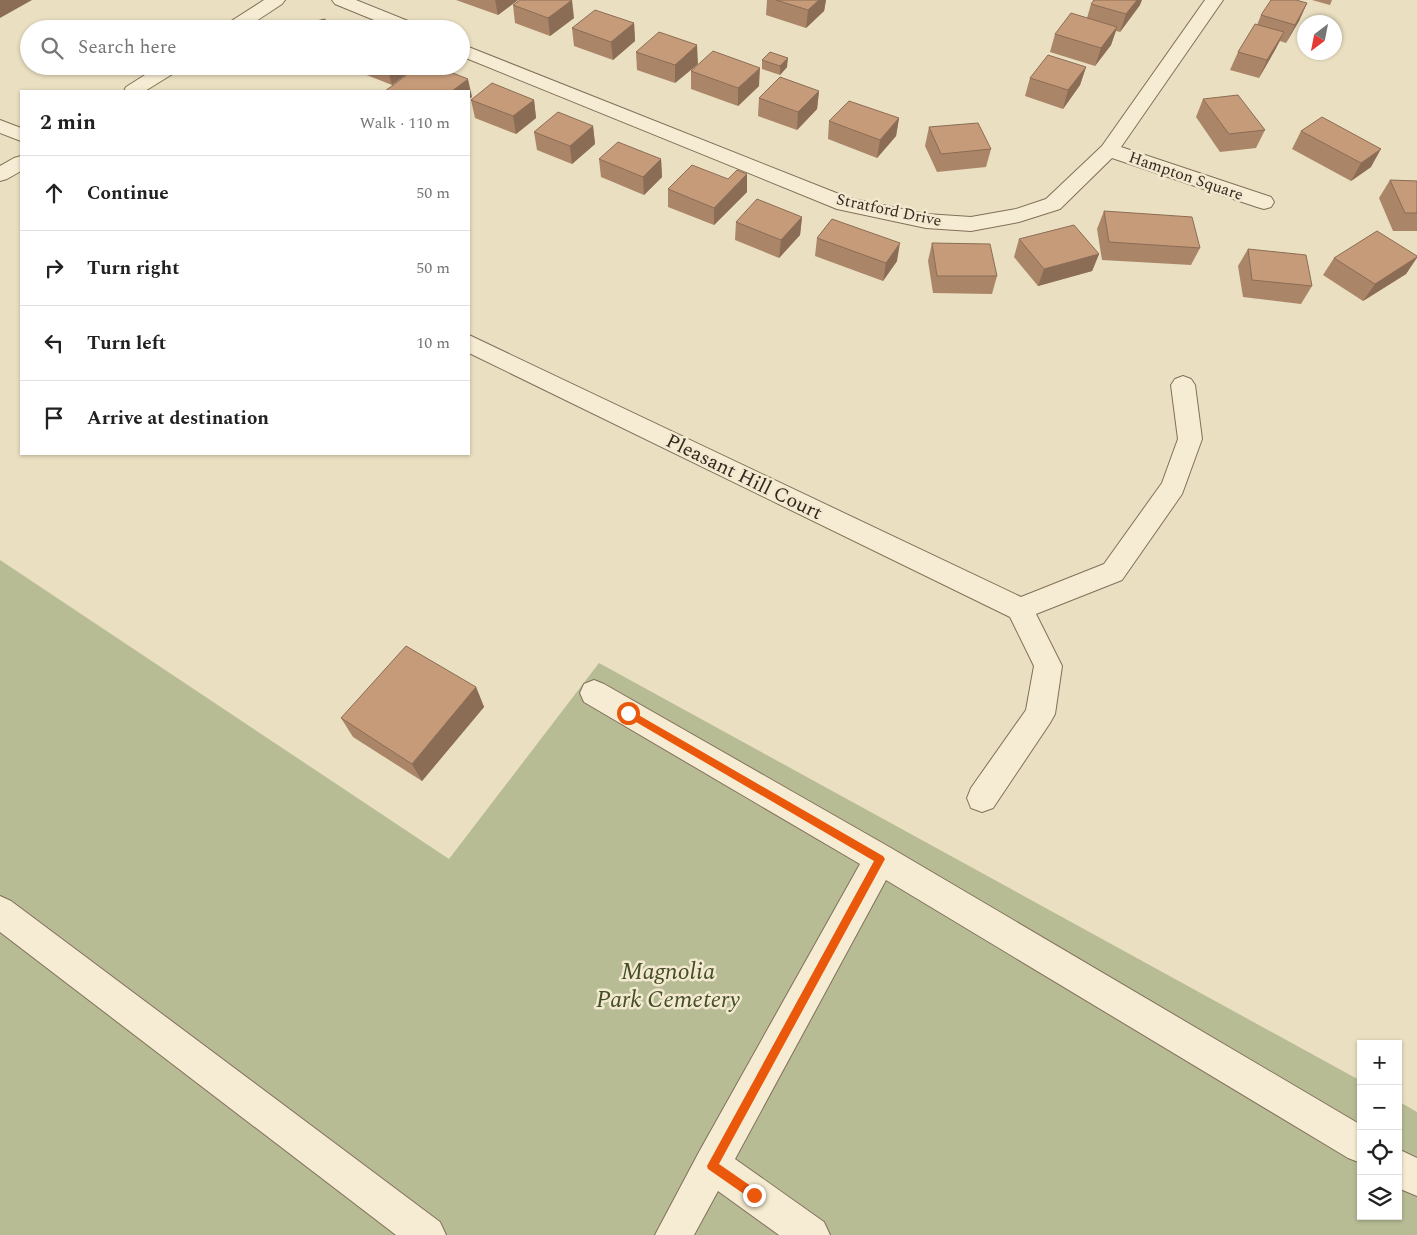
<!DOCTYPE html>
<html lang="en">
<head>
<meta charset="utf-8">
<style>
  body { margin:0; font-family:Spectral,serif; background:#f2f2f2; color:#222 }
  .controls { position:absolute; right:15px; bottom:15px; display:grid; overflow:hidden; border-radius:0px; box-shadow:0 1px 4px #0004 }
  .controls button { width:45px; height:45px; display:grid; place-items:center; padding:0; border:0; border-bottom:1px solid #e0e0e0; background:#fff; color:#222; font:25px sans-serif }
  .compass { position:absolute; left:1297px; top:15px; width:45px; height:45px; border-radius:50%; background:#fff; box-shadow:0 1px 4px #0004; rotate:212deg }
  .stop { position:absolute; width:15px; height:15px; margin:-11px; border:4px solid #ea580c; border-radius:50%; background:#fff }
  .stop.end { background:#ea580c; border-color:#fff; box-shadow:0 1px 5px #0008 }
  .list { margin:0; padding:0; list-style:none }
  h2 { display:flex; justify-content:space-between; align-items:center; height:65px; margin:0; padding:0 20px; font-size:21px }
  h2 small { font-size:16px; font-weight:400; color:#767676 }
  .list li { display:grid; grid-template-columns:32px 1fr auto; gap:15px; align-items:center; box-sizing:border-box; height:75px; padding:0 20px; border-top:1px solid #e0e0e0 }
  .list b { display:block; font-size:19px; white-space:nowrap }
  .list em { font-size:16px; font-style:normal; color:#767676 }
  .icon { flex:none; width:28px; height:28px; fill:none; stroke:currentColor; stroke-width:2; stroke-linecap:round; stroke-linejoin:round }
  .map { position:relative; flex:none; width:1417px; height:1235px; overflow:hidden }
  .search { position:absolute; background:#fff; box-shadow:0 1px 4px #0004; left:20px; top:20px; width:450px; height:55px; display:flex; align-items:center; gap:12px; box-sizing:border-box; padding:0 18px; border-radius:28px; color:#767676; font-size:19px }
  .panel { position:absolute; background:#fff; box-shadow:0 1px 4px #0004; left:20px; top:90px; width:450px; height:365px; border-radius:0px }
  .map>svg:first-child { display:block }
  .cemetery { fill:#b7bc95 }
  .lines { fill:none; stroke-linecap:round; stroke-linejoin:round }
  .minor-casing { stroke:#82705a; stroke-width:2 }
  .minor { fill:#f6ecd3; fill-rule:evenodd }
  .wall { fill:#aa8568 }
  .shaded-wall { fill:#8b6c55 }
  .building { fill:#c69b79; stroke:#8b6c55 }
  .route { fill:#ea580c }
  .labels { text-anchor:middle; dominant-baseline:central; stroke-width:5; stroke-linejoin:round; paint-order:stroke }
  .far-street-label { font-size:16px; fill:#33281d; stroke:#f2e9d0 }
  .street-label { font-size:20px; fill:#33281d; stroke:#f2e9d0 }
  .near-park-label { font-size:24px; font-style:italic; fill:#434e25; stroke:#f2e9d0 }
</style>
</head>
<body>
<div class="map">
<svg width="1417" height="1235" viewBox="0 0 1417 1235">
  <rect width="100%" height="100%" fill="#eadfc1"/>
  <!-- cemetery -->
  <polygon class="cemetery" points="0,560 449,859 599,663 1361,1081 1361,1216 1398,1216 1398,1101 1417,1112 1417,1235 0,1235"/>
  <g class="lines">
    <defs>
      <g id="minor">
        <polygon points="264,0 285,0 282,4 244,29 222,29 225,25"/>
        <polygon points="332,0 356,0 418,25 421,29 396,29 335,4"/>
        <polygon points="1205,0 1223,0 1121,147 1271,197 1274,202 1271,207 1264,209 1257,207 1112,158 1060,209 1019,222 971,231 926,228 837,209 461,56 461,44 849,198 926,214 971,217 1016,209 1046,199 1102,146"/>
        <polygon points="159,66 181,66 179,70 145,91 124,91 126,87"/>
        <polygon points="0,120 21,128 21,141 0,133"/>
        <polygon points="21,156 21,171 7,179 0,181 0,166 14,158"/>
        <polygon points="469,335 1021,597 1104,564 1162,483 1178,439 1171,385 1175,379 1183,376 1191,379 1195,385 1202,439 1182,494 1122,580 1036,614 1062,666 1055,714 1050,723 993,808 982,812 971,808 967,798 971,788 1026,710 1034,666 1010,617 469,353"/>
        <polygon points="594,680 604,684 891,848 1361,1125 1361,1163 1348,1158 886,880 735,1159 824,1222 830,1235 779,1235 718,1191 694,1235 655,1235 699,1152 860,864 584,702 580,693 584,684"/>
        <polygon points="0,896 11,901 440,1222 446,1235 396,1235 0,932"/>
        <polygon points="1398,1149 1417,1158 1417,1196 1398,1188"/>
      </g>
    </defs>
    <!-- minor casing -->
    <use href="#minor" class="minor-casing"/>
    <!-- minor -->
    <use href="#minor" class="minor"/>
  </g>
  <!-- wall -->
  <g class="wall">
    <polygon points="456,0 518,0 498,15"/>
    <polygon points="767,0 826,0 824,11 806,28 766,15"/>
    <polygon points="1312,0 1332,0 1330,5"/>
    <polygon points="1307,3 1299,21 1286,43 1280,41 1275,50 1259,78 1230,70 1238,52 1257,25 1261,15"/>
    <polygon points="1091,4 1140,5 1120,32 1116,31 1111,45 1095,66 1050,52 1055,34 1087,18"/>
    <polygon points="513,5 574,18 550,36 515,23"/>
    <polygon points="634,23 635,41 613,60 574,46 572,28"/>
    <polygon points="636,52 698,64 675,83 637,70"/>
    <polygon points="762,60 787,67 780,75 762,69"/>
    <polygon points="357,66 418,66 392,85 359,72"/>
    <polygon points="1086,67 1080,85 1063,109 1025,96 1030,78"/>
    <polygon points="691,71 759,86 738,106 691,89"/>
    <polygon points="819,91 817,109 797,130 758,116 759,98"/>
    <polygon points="1203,99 1265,130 1256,148 1220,152 1196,117"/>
    <polygon points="471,100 534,100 536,118 516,134 475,118"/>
    <polygon points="899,118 896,136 877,158 828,139 829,121"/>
    <polygon points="593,126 595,144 572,164 537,150 534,132"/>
    <polygon points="929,127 991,149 986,167 937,172 925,146"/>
    <polygon points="1301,131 1371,167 1351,181 1292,149"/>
    <polygon points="599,159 661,159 662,177 644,195 601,177"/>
    <polygon points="728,179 747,192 714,225 668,207 668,189"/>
    <polygon points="1390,180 1417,181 1417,231 1393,231 1379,198"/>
    <polygon points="1104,211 1200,248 1191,265 1102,260 1097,229"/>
    <polygon points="802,217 800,235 779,258 735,240 736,222"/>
    <polygon points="817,238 897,261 883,281 815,256"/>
    <polygon points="1019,239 1099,254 1092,271 1038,286 1014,257"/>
    <polygon points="932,243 997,276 992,294 933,293 928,261"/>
    <polygon points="1248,249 1312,286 1301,304 1243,297 1238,266"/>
    <polygon points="1417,256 1417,258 1406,274 1363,301 1323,275 1334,258"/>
    <polygon points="476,687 484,707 422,781 353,737 341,718"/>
  </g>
  <!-- shaded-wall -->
  <g class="shaded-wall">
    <polygon points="0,0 32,0 0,18"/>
    <polygon points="495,0 518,0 498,15"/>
    <polygon points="572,0 574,18 550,36 548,18"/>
    <polygon points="819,0 826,0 824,11 806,28 808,10"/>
    <polygon points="1137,0 1142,0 1140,5 1120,32 1126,14"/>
    <polygon points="1307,3 1299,21 1286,43 1295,25"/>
    <polygon points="634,23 635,41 613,60 611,42"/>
    <polygon points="1117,27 1111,45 1095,66 1101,48"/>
    <polygon points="1284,32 1275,50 1259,78 1267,60"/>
    <polygon points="697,45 698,64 675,83 675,65"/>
    <polygon points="788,58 787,67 780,75 780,66"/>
    <polygon points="389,66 418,66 392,85 387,67"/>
    <polygon points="1086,67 1080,85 1063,109 1068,90"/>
    <polygon points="760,68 759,86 738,106 738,88"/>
    <polygon points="468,79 472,97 469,99 469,91 452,91"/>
    <polygon points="819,91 817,109 797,130 798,112"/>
    <polygon points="534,100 536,118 516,134 513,116"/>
    <polygon points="899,118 896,136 877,158 880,140"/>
    <polygon points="593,126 595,144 572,164 570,146"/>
    <polygon points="1381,149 1371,167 1351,181 1361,163"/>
    <polygon points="661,159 662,177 644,195 643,177"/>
    <polygon points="747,174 747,192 714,225 714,208"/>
    <polygon points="802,217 800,235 779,258 781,240"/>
    <polygon points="900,243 897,261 883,281 886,263"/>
    <polygon points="1099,254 1092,271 1038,286 1044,269"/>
    <polygon points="1417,257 1406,274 1363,301 1375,284"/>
    <polygon points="476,687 484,707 422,781 412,764"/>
  </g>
  <!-- building -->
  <g class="building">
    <polygon points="520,0 572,0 548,18 513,5"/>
    <polygon points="776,0 819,0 808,10"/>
    <polygon points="1094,0 1137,0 1126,14 1091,4"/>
    <polygon points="1271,0 1296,0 1307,3 1295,25 1261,15"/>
    <polygon points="595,10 634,23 611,42 572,28"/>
    <polygon points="1071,13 1117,27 1101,48 1055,34"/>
    <polygon points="325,19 329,29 280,29"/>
    <polygon points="1255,24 1284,32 1267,60 1238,52"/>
    <polygon points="659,32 697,45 675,65 636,52"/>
    <polygon points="713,51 760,68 738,88 691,71"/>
    <polygon points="770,52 788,58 780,66 762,60"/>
    <polygon points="1048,55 1086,67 1068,90 1030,78"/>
    <polygon points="419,66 435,66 468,79 452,91 385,91"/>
    <polygon points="780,77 819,91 798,112 759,98"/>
    <polygon points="492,83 534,100 513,116 471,100"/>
    <polygon points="1238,95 1265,130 1229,134 1203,99"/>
    <polygon points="849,101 899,118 880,140 829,121"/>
    <polygon points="558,112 593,126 570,146 534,132"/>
    <polygon points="1322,117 1381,149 1361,163 1301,131"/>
    <polygon points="978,123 991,149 941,154 929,127"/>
    <polygon points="618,142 661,159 643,177 599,159"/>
    <polygon points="692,165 728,179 737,170 747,174 714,208 668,189"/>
    <polygon points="1390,180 1417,181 1417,213 1405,213"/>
    <polygon points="757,199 802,217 781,240 736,222"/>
    <polygon points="1104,211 1192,217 1200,248 1109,242"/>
    <polygon points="832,219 900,243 886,263 817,238"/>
    <polygon points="1074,225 1099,254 1044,269 1019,239"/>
    <polygon points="1377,231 1417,256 1417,257 1375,284 1334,258"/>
    <polygon points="932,243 990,244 997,276 937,276"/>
    <polygon points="1248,249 1306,255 1312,286 1252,280"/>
    <polygon points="406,646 476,687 412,764 341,718"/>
  </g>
  <!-- route -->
  <polygon class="route" points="628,709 883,856 885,859 719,1164 758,1191 760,1195 758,1199 754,1201 708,1169 707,1166 874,861 624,715 623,713"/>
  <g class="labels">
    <!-- far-street labels -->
    <g class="far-street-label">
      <text transform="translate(1186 176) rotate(19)">Hampton Square</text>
      <text transform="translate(889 210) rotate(12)">Stratford Drive</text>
    </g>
    <!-- street labels -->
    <g class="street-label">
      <text transform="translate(744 477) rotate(26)">Pleasant Hill Court</text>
    </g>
    <!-- near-park labels -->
    <g class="near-park-label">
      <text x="668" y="972">Magnolia<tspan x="668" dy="28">Park Cemetery</tspan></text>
    </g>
  </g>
</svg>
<div class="controls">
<button>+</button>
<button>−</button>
<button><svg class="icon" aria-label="locate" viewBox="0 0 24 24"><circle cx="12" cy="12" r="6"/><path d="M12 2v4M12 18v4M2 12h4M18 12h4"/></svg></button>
<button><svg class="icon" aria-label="layers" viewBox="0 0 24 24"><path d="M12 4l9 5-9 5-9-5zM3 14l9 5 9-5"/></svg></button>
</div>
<svg class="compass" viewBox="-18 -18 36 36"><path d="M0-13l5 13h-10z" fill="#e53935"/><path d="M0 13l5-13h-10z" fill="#767676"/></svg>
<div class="stop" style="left:628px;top:713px"></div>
<div class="stop end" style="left:754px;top:1195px"></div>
<div class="search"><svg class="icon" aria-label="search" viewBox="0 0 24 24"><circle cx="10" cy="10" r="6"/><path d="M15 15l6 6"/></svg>Search here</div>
<section class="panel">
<h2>2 min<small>Walk · 110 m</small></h2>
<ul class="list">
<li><svg class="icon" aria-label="ahead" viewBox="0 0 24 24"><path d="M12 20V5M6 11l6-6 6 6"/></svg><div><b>Continue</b></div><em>50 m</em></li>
<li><svg class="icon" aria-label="right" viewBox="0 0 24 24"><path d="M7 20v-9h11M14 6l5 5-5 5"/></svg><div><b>Turn right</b></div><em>50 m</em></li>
<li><svg class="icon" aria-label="left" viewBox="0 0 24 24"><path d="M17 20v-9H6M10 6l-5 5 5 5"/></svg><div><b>Turn left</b></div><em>10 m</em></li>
<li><svg class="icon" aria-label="arrive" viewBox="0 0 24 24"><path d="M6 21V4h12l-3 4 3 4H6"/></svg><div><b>Arrive at destination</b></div></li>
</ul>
</section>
</div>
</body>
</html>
